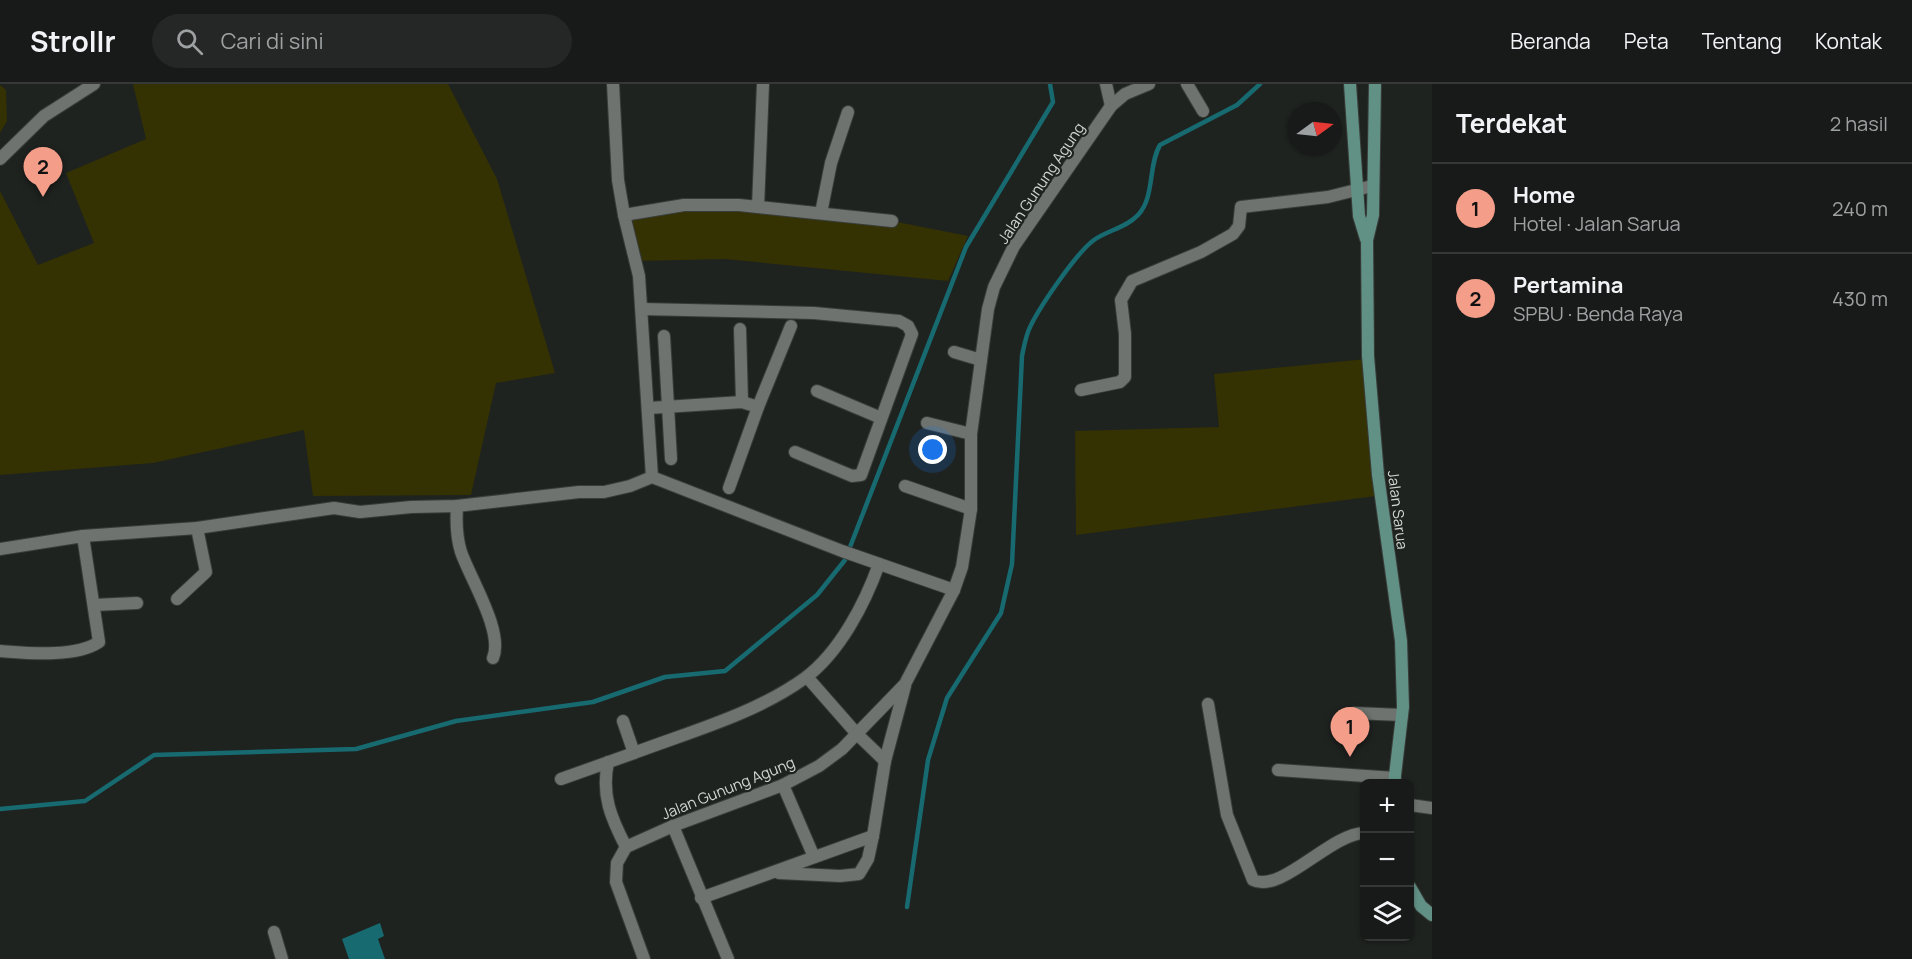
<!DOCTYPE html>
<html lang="id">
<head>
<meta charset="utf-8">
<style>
  body { margin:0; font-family:Manrope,sans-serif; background:#242725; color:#f1f3f6 }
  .controls { position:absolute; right:18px; bottom:18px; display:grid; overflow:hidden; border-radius:9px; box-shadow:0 2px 4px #0004 }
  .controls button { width:54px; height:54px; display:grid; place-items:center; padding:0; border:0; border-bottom:2px solid #363837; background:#171a18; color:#f1f3f6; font:30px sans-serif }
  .compass { position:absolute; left:1288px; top:18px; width:54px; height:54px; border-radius:50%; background:#171a18; box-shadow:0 2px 4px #0004; rotate:75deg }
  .you { position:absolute; left:933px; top:366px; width:21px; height:21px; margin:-15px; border:4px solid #fff; border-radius:50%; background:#1a73e8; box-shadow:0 0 0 9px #1a73e833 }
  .badge { display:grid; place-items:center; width:39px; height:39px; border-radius:50%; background:#f49e8a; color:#111; font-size:20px; font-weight:700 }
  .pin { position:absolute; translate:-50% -50px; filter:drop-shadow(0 2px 3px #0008) }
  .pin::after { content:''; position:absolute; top:32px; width:21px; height:18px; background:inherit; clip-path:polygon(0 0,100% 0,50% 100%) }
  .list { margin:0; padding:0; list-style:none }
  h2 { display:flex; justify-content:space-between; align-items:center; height:78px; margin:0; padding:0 24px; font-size:26px }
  h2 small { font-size:20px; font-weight:400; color:#9ea1a2 }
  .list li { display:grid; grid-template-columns:39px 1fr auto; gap:18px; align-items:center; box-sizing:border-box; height:90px; padding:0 24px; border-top:2px solid #363837 }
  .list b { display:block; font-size:22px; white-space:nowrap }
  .list p { margin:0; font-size:20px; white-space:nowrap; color:#9ea1a2 }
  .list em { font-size:20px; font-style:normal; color:#9ea1a2 }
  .icon { flex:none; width:33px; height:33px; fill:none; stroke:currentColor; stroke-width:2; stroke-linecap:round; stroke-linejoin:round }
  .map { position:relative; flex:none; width:1432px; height:875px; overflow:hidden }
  header { display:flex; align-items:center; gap:36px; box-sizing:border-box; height:84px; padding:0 30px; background:#171a18; border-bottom:2px solid #363837 }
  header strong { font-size:28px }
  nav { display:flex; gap:33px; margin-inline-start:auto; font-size:21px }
  .search { width:420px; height:54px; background:#242725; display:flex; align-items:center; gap:15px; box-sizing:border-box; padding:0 21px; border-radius:33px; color:#9ea1a2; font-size:22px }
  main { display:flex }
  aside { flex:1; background:#171a18 }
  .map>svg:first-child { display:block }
  .green { fill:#343103 }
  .water { fill:#176a70 }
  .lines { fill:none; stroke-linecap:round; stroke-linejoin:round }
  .stream { stroke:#176a70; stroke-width:4.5 }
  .minor-casing { stroke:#393d3a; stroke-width:14 }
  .tertiary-casing { stroke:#393d3a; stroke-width:14 }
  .secondary-casing { stroke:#393d3a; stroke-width:14 }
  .minor { stroke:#6e736f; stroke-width:12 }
  .tertiary { stroke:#6e736f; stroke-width:12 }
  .secondary { stroke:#619085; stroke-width:12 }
  .labels { text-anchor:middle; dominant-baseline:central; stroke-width:4.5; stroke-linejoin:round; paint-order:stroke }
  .street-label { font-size:15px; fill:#d3d6d3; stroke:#1f2320 }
</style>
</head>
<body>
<header>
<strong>Strollr</strong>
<div class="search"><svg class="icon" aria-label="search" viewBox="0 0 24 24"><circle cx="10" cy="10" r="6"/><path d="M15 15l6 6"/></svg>Cari di sini</div>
<nav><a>Beranda</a><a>Peta</a><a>Tentang</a><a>Kontak</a></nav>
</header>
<main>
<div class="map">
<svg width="1432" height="875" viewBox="0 0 1432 875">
  <rect width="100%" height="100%" fill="#1f2320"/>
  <!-- green -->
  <g class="green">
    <polygon points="133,0 448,0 497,95 555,289 496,299 471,411 313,412 304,346 153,379 0,391 0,107 38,181 94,159 66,89 146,55"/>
    <polygon points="0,1 6,6 7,37 0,49"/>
    <polygon points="684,121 892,137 968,152 948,197 725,175 636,177 624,131"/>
    <polygon points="1366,275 1376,412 1076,451 1075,347 1219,343 1214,290"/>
  </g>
  <!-- water -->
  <polygon class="water" points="380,839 384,852 378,855 385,875 349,875 342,855"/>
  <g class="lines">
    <!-- stream -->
    <g class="stream">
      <polyline points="0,725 85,717 154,671 356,665 456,637 593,618 665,593 725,587 817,511 845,476 966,163 1053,18 1050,0"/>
      <path d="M 907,823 L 928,676 L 947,614 L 1001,529 L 1012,480 L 1022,272 C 1024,262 1026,250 1031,241 C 1041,221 1077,168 1094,156 C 1108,146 1126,144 1138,131 C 1155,113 1148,81 1160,61 L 1237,21 L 1260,0"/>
    </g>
    <defs>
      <g id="minor">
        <polyline points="613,0 618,96 624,131 639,192 652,393"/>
        <polyline points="1106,0 1111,22"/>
        <polyline points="1187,0 1203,27"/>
        <polyline points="758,123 763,0"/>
        <polyline points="821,129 831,79 848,28"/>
        <polyline points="624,131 684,121 739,121 892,137"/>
        <polyline points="642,225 814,229 899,237 908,242 912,250 861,391 852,392 795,368"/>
        <polyline points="740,245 742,318"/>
        <polyline points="664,252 671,375"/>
        <polyline points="954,268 981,276"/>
        <polyline points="1081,306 1120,298 1125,293 1125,250 1121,216 1132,197 1201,168 1233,150 1239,142 1241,123 1328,113 1372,102"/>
        <polyline points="817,307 881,334"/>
        <polyline points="758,323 791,242"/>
        <polyline points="649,324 742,318 758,323 729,404"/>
        <polyline points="927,339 971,350"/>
        <polyline points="905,402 971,425"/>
        <path d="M 457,422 C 456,437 456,452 461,468 C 470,494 504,548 493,574"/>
        <polyline points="0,465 83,452 197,444 334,424 360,428 411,423 457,422 579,408 604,408 630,402 652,393 842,467 954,506"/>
        <polyline points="177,515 206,488 197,444"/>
        <polyline points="94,521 137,519"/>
        <path d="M 0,567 C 27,569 75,574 99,558 L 83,452"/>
        <polyline points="807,593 857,650 885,677"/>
        <path d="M 1208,620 L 1227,731 L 1253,796 C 1281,810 1330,750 1364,749"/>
        <polyline points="1354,629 1402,631"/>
        <path d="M 623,637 L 634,669 C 692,647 755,630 805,594 C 840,568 865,519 879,480"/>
        <path d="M 608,678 C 601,711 611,734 626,763"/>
        <polyline points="1278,686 1395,694"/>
        <polyline points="561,695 634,669"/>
        <polyline points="783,701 814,773"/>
        <polyline points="1410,721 1432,724"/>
        <polyline points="673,742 728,875"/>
        <polyline points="779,789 840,792 859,790 868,775 873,752"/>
        <polyline points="701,814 873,752 885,677 905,602"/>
        <polyline points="274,848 282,875"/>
        <polyline points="644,875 616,798 617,779 626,763 673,742 783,701 819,682 842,665 905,600 954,506 962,483 971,425 971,350 988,225 994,203 1014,162 1111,22 1125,10 1149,0"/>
      </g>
      <polyline id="tertiary" points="0,75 44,32 94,0"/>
      <g id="secondary">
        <polyline points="1350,0 1359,132 1366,155"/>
        <polyline points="1375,0 1373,131 1367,156 1368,272 1378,391 1401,557 1403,623 1394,700"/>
        <polyline points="1410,803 1421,822 1432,831"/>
      </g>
    </defs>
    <!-- minor casing -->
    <use href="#minor" class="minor-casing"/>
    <!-- tertiary casing -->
    <use href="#tertiary" class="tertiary-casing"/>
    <!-- secondary casing -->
    <use href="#secondary" class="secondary-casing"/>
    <!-- minor -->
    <use href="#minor" class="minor"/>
    <!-- tertiary -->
    <use href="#tertiary" class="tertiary"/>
    <!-- secondary -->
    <use href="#secondary" class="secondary"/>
  </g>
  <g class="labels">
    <!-- street labels -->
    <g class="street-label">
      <text transform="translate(1041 99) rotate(-56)">Jalan Gunung Agung</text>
      <text transform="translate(1398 426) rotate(83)">Jalan Sarua</text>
      <text transform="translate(728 704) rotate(-22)">Jalan Gunung Agung</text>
    </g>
  </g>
</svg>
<div class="controls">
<button>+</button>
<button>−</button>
<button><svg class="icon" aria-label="layers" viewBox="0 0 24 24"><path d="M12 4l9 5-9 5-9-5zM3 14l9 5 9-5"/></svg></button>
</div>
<svg class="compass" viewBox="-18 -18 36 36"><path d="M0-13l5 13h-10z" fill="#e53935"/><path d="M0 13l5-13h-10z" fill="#9ea1a2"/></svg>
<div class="you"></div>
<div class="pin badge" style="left:1350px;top:673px">1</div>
<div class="pin badge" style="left:43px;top:113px">2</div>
</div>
<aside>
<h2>Terdekat<small>2 hasil</small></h2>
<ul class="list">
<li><span class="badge">1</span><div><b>Home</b><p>Hotel · Jalan Sarua</p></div><em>240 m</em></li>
<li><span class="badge">2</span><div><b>Pertamina</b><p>SPBU · Benda Raya</p></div><em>430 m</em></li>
</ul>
</aside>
</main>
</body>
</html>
